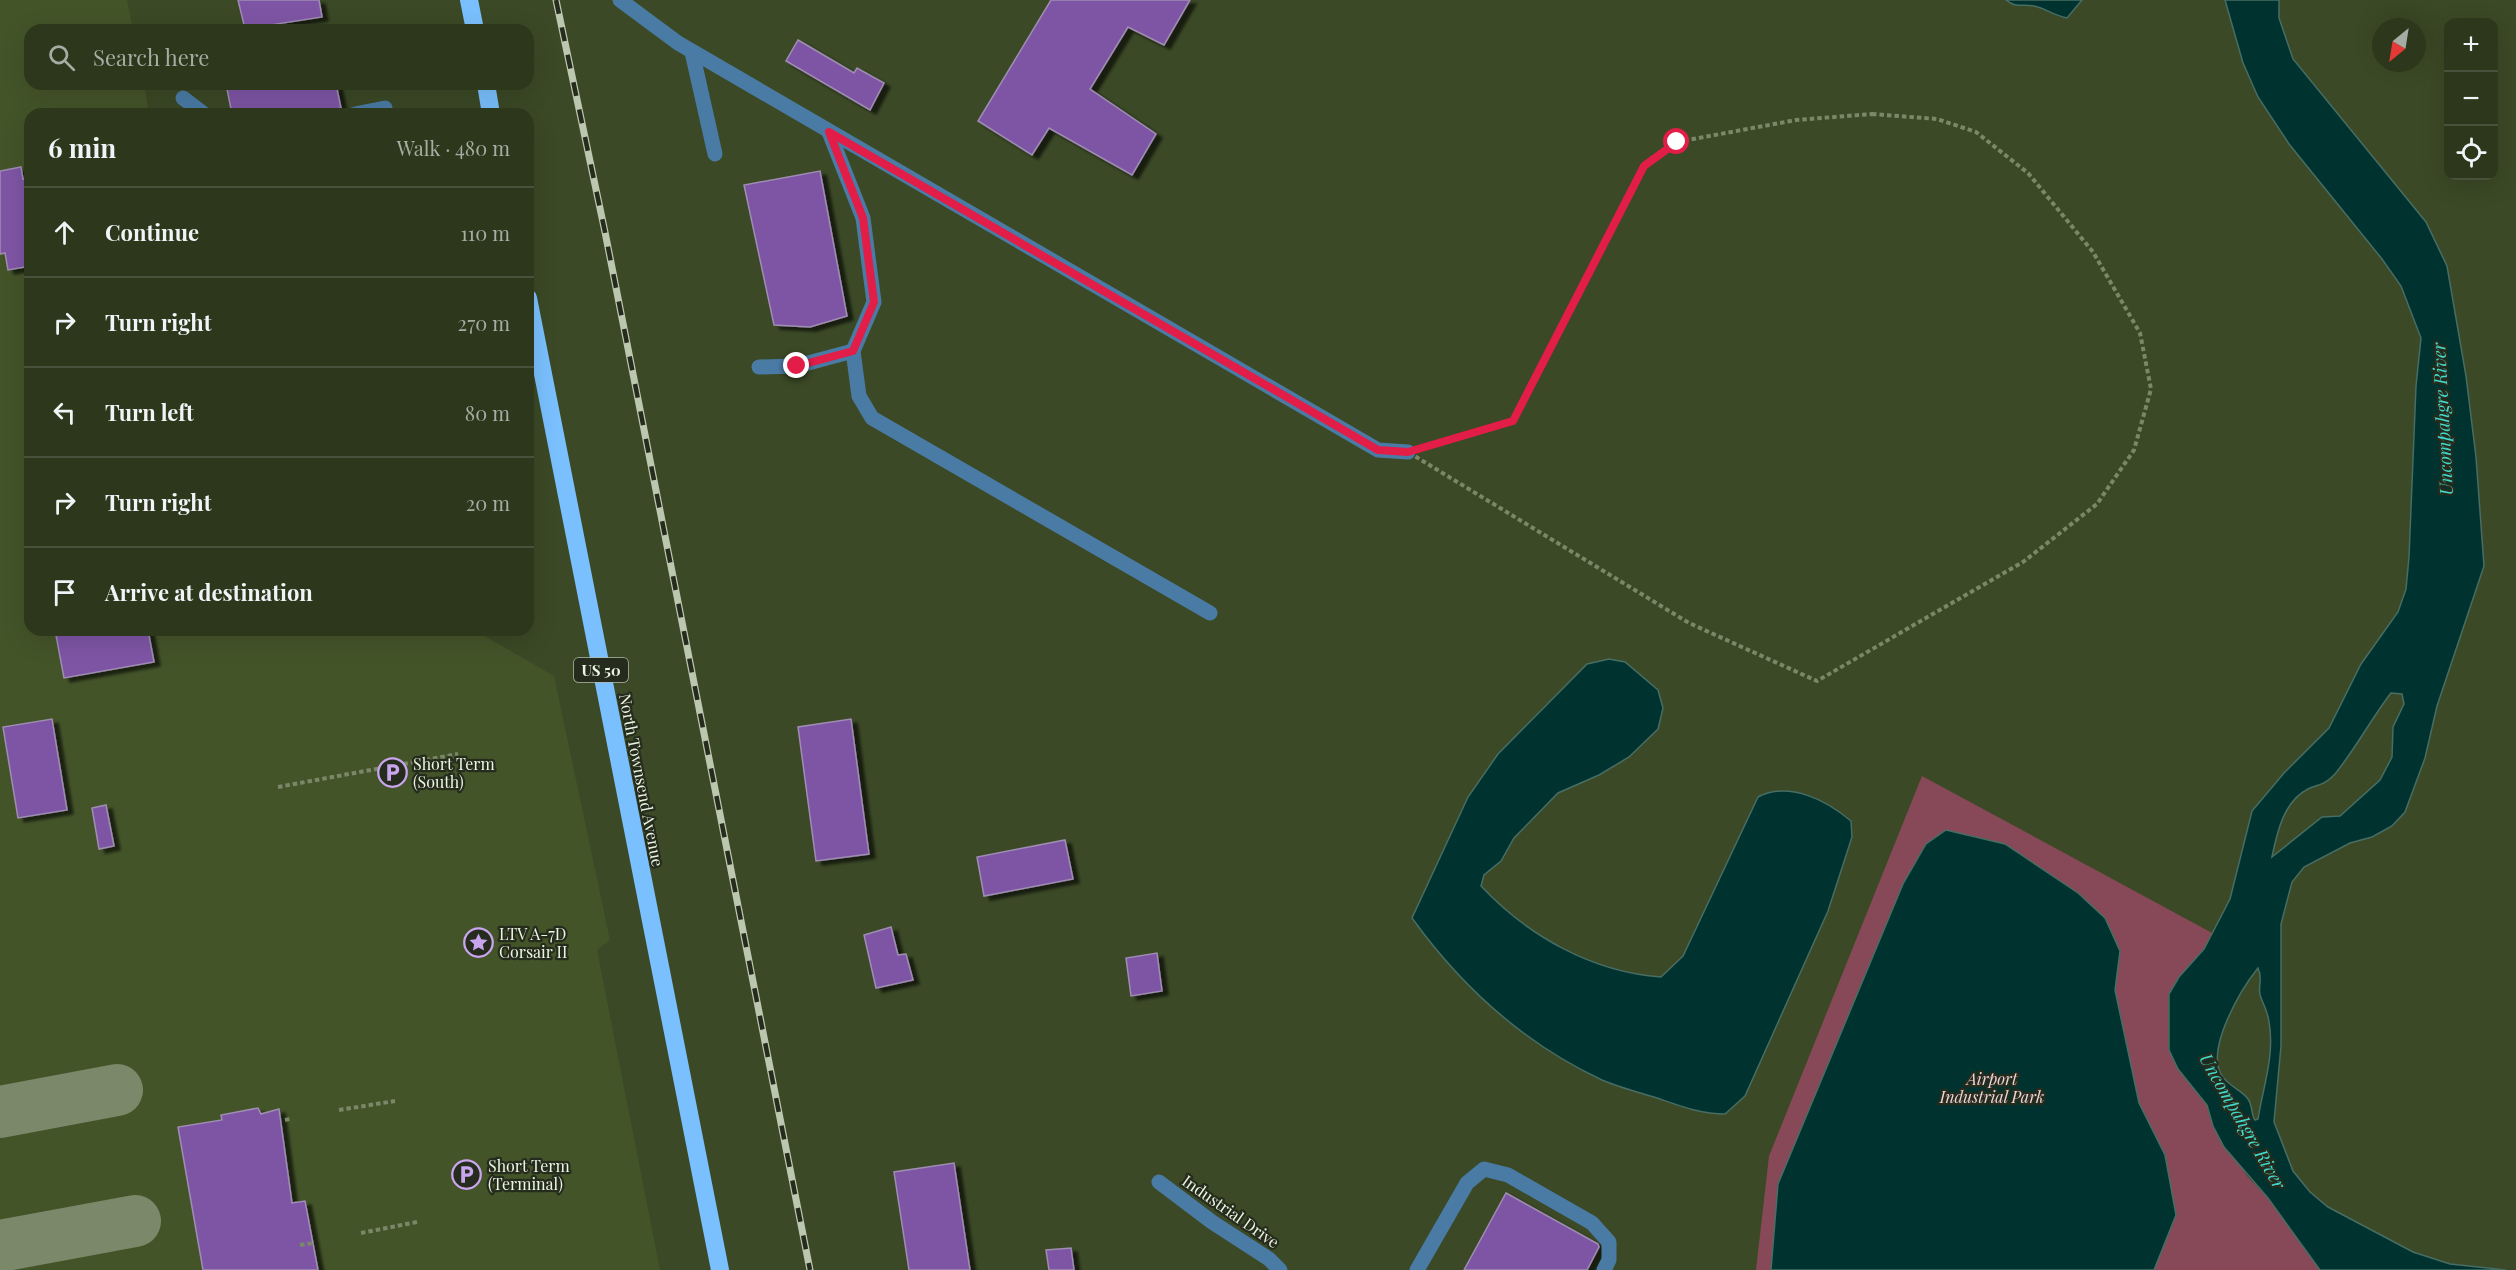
<!DOCTYPE html>
<html lang="en">
<head>
<meta charset="utf-8">
<style>
  body { margin:0; font-family:"Playfair Display",serif; background:#343f25; color:#f1f3f6 }
  .controls { position:absolute; right:18px; top:18px; display:grid; overflow:hidden; border-radius:12px; box-shadow:0 6px 24px #0002 }
  .controls button { width:54px; height:54px; display:grid; place-items:center; padding:0; border:0; border-bottom:2px solid #48513b; background:#2c371c; color:#f1f3f6; font:30px sans-serif }
  .compass { position:absolute; left:2372px; top:18px; width:54px; height:54px; border-radius:50%; background:#2c371c; box-shadow:0 6px 24px #0002; rotate:210deg }
  .stop { position:absolute; width:18px; height:18px; margin:-14px; border:4px solid #e11d48; border-radius:50%; background:#fff }
  .stop.end { background:#e11d48; border-color:#fff; box-shadow:0 2px 6px #0008 }
  .list { margin:0; padding:0; list-style:none }
  h2 { display:flex; justify-content:space-between; align-items:center; height:78px; margin:0; padding:0 24px; font-size:26px }
  h2 small { font-size:20px; font-weight:400; color:#a6aca3 }
  .list li { display:grid; grid-template-columns:39px 1fr auto; gap:18px; align-items:center; box-sizing:border-box; height:90px; padding:0 24px; border-top:2px solid #48513b }
  .list b { display:block; font-size:22px; white-space:nowrap }
  .list em { font-size:20px; font-style:normal; color:#a6aca3 }
  .icon { flex:none; width:33px; height:33px; fill:none; stroke:currentColor; stroke-width:2; stroke-linecap:round; stroke-linejoin:round }
  .map { position:relative; flex:none; width:2516px; height:1270px; overflow:hidden }
  .search { position:absolute; background:#2c371c; box-shadow:0 6px 24px #0002; left:24px; top:24px; width:510px; height:66px; display:flex; align-items:center; gap:15px; box-sizing:border-box; padding:0 21px; border-radius:18px; color:#a6aca3; font-size:22px }
  .panel { position:absolute; background:#2c371c; box-shadow:0 6px 24px #0002; left:24px; top:108px; width:510px; height:528px; border-radius:18px }
  .map>svg:first-child { display:block }
  .built { fill:#445429 }
  .green { fill:#874957 }
  .water { fill:#00332f; stroke:#476d64; stroke-width:1.5; fill-rule:evenodd }
  .lines { fill:none; stroke-linecap:round; stroke-linejoin:round }
  .taxiway { stroke:#7c886a; stroke-width:52 }
  .building { fill:#7e55a5; stroke:#9f8db3; stroke-width:1.5; filter:url(#shadow) }
  .path { stroke:#7a8769; stroke-width:4; stroke-dasharray:4.5 3; stroke-linecap:butt }
  .minor { stroke:#4a7ba5; stroke-width:15 }
  .highway { stroke:#7ac0fe; stroke-width:18 }
  .rail-casing { stroke:#bcc7af; stroke-width:7 }
  .rail { stroke:#262c1d; stroke-width:4.5; stroke-dasharray:14; stroke-linecap:butt }
  .route { stroke:#e11d48; stroke-width:8 }
  .labels { text-anchor:middle; dominant-baseline:central; stroke-width:4.5; stroke-linejoin:round; paint-order:stroke }
  .shield { fill:#262c1d; stroke:#b1b9a6; stroke-width:1.5 }
  .shield-label { font-size:15px; font-weight:bold; fill:#ecf5e1 }
  .poi-label { font-size:16px; fill:#ecf5e1; stroke:#262c1d; text-anchor:start }
  .street-label { font-size:16px; fill:#ecf5e1; stroke:#262c1d }
  .park-label { font-size:16px; font-style:italic; fill:#f0d4d9; stroke:#262c1d }
  .water-label { font-size:18px; font-style:italic; fill:#41d9cc; stroke:#262c1d }
</style>
</head>
<body>
<div class="map">
<svg width="2516" height="1270" viewBox="0 0 2516 1270">
  <defs>
    <filter id="shadow"><feDropShadow dx="6" dy="4" stdDeviation="1.5" flood-color="#0009"/></filter>
  </defs>
  <rect width="100%" height="100%" fill="#3b4926"/>
  <!-- built -->
  <polygon class="built" points="0,0 127,0 133,30 30,30 30,84 144,84 149,114 30,114 30,630 474,630 554,676 610,940 597,950 660,1270 0,1270"/>
  <!-- green -->
  <polygon class="green" points="1922,776 2214,934 2204,949 2179,977 2178,1069 2207,1105 2213,1126 2247,1176 2268,1198 2320,1270 1756,1270 1769,1156"/>
  <!-- water -->
  <g class="water">
    <path d="M 2006,0 L 2082,0 L 2067,18 C 2052,15 2045,8 2034,6 C 2023,4 2015,8 2006,0 Z"/>
    <path d="M 2225,0 L 2279,0 L 2279,18 L 2293,59 L 2426,222 L 2447,266 L 2466,376 L 2476,457 L 2484,566 L 2437,706 L 2425,758 L 2405,812 L 2392,826 L 2372,837 L 2350,843 L 2304,867 L 2292,882 L 2281,924 L 2281,1046 L 2274,1122 L 2293,1171 L 2310,1192 L 2328,1207 L 2413,1252 L 2450,1264 L 2506,1270 L 2320,1270 L 2268,1198 L 2224,1147 L 2213,1126 L 2207,1105 L 2178,1069 L 2169,1050 L 2169,994 L 2179,977 L 2204,949 L 2230,899 L 2252,811 L 2284,773 L 2329,728 L 2361,664 L 2398,612 L 2406,589 L 2409,557 L 2416,386 L 2421,338 L 2401,286 L 2382,259 L 2289,144 L 2258,97 L 2243,63 ZM 2391,693 L 2402,694 L 2404,704 L 2393,727 L 2392,757 L 2380,780 L 2340,816 L 2322,817 L 2272,857 C 2277,832 2284,801 2308,789 C 2320,784 2326,784 2335,774 C 2356,748 2371,719 2391,693 ZM 2258,968 C 2263,978 2258,985 2260,995 C 2263,1004 2268,1012 2269,1022 C 2275,1055 2263,1087 2258,1119 L 2255,1120 C 2251,1115 2253,1106 2248,1099 C 2241,1089 2227,1086 2221,1074 C 2206,1048 2241,989 2258,968 Z"/>
    <path d="M 1609,659 L 1625,662 L 1658,690 L 1663,708 L 1658,729 L 1629,757 L 1599,775 L 1558,793 L 1514,838 L 1501,861 L 1484,875 L 1481,886 C 1528,936 1592,972 1661,977 L 1683,956 L 1758,797 C 1789,781 1826,800 1851,821 L 1852,837 L 1828,911 L 1745,1096 L 1725,1114 C 1699,1114 1678,1105 1654,1097 C 1637,1092 1618,1087 1602,1080 C 1525,1044 1461,986 1412,918 L 1468,797 L 1498,754 L 1587,664 Z"/>
    <polygon points="1946,830 2005,844 2078,893 2105,918 2120,951 2115,990 2139,1103 2165,1155 2176,1215 2154,1270 1771,1270 1778,1184 1903,884 1926,844"/>
  </g>
  <g class="lines">
    <!-- taxiway -->
    <g class="taxiway">
      <polyline points="0,1112 117,1090"/>
      <polyline points="0,1246 135,1221"/>
    </g>
  </g>
  <!-- building -->
  <g class="building">
    <polygon points="238,0 319,0 322,17 245,29"/>
    <polygon points="1051,0 1190,0 1164,45 1128,27 1090,89 1156,134 1132,175 1049,128 1032,155 978,121"/>
    <polygon points="798,40 854,73 857,68 884,83 870,110 786,61"/>
    <polygon points="226,84 336,84 341,108 310,114 232,114"/>
    <polygon points="21,167 23,179 28,178 30,186 30,266 8,270 5,253 0,254 0,171"/>
    <polygon points="820,171 847,316 810,327 774,325 744,185"/>
    <polygon points="55,630 148,630 154,662 64,678"/>
    <polygon points="52,719 67,810 18,818 3,727"/>
    <polygon points="851,719 869,854 816,861 798,727"/>
    <polygon points="106,805 114,846 99,849 92,808"/>
    <polygon points="1065,840 1073,879 984,896 977,857"/>
    <polygon points="891,927 898,955 906,954 913,980 876,988 864,935"/>
    <polygon points="1157,953 1162,991 1131,996 1126,958"/>
    <polygon points="258,1108 261,1114 279,1109 292,1203 305,1201 318,1270 203,1270 178,1127 222,1120 221,1115"/>
    <polygon points="954,1163 970,1270 909,1270 894,1172"/>
    <polygon points="1506,1193 1598,1244 1599,1247 1587,1270 1464,1270"/>
    <polygon points="1071,1248 1074,1270 1049,1270 1046,1250"/>
  </g>
  <g class="lines">
    <!-- path -->
    <g class="path">
      <polygon points="1872,114 1937,119 1976,132 2028,173 2093,252 2140,333 2151,389 2134,450 2097,504 2023,562 1817,681 1689,623 1408,452 1513,421 1644,166 1677,142 1796,120"/>
      <polyline points="278,787 458,754"/>
      <polyline points="339,1110 395,1101"/>
      <polyline points="285,1120 290,1119"/>
      <polyline points="361,1233 417,1222"/>
      <polyline points="300,1245 313,1243"/>
    </g>
    <!-- minor -->
    <g class="minor">
      <polyline points="620,0 678,43 1378,450 1408,452"/>
      <polyline points="692,52 715,154"/>
      <polyline points="183,98 204,114"/>
      <polyline points="355,114 385,108"/>
      <polyline points="829,132 863,218 874,302 853,351 859,396 872,418 1210,613"/>
      <polyline points="759,367 797,366 853,351"/>
      <polyline points="1159,1182 1212,1222 1269,1259 1280,1270"/>
      <polyline points="1417,1270 1467,1183 1484,1169 1508,1175 1592,1223 1609,1242 1609,1260 1604,1270"/>
    </g>
    <!-- highway -->
    <g class="highway">
      <polyline points="469,0 475,30"/>
      <polyline points="486,84 491,114"/>
      <polyline points="528,298 720,1270"/>
    </g>
    <defs>
      <polyline id="rail" points="556,0 605,232 810,1270"/>
    </defs>
    <!-- rail casing -->
    <use href="#rail" class="rail-casing"/>
    <!-- rail -->
    <use href="#rail" class="rail"/>
  </g>
  <g class="lines">
    <!-- route -->
    <polyline class="route" points="797,366 853,351 874,302 863,218 829,132 1378,450 1408,452 1513,421 1644,166 1677,142"/>
  </g>
  <!-- icons -->
  <defs>
    <symbol id="parking-ring" viewBox="-11 -11 22 22"><circle r="9.5" fill="#262c1d" stroke="#c9a5ee" stroke-width="1.5"/><path d="M-3.5-5.5H1a3.5 3.5 0 0 1 0 7H-1V5.5H-3.5ZM-1-3.4V-.6H.8a1.4 1.4 0 0 0 0-2.8Z" fill="#c9a5ee"/></symbol>
    <symbol id="sight-ring" viewBox="-11 -11 22 22"><circle r="9.5" fill="#262c1d" stroke="#c9a5ee" stroke-width="1.5"/><path d="M0-6L1.8-2.2L6-1.7L2.9 1.2L3.7 5.4L0 3.3L-3.7 5.4L-2.9 1.2L-6-1.7L-1.8-2.2Z" fill="#c9a5ee"/></symbol>
  </defs>
  <g fill-rule="evenodd">
    <use href="#parking-ring" x="376" y="756" width="33" height="33"/>
    <use href="#sight-ring" x="462" y="926" width="33" height="33"/>
    <use href="#parking-ring" x="450" y="1158" width="33" height="33"/>
  </g>
  <g class="labels">
    <!-- shield labels -->
    <rect class="shield" x="574" y="658" width="54" height="24" rx="4.5"/>
    <g class="shield-label">
      <text x="601" y="670">US 50</text>
    </g>
    <!-- poi labels -->
    <g class="poi-label">
      <text x="413" y="763">Short Term<tspan x="413" dy="18">(South)</tspan></text>
      <text x="499" y="933">LTV A-7D<tspan x="499" dy="18">Corsair II</tspan></text>
      <text x="488" y="1165">Short Term<tspan x="488" dy="18">(Terminal)</tspan></text>
    </g>
    <!-- street labels -->
    <g class="street-label">
      <text transform="translate(642 780) rotate(79)">North Townsend Avenue</text>
      <text transform="translate(1231 1211) rotate(35)">Industrial Drive</text>
    </g>
    <!-- park labels -->
    <g class="park-label">
      <text x="1992" y="1078">Airport<tspan x="1992" dy="18">Industrial Park</tspan></text>
    </g>
    <!-- water labels -->
    <g class="water-label">
      <text transform="translate(2442 419) rotate(-93)">Uncompahgre River</text>
      <text transform="translate(2243 1121) rotate(60)">Uncompahgre River</text>
    </g>
  </g>
</svg>
<div class="controls">
<button>+</button>
<button>−</button>
<button><svg class="icon" aria-label="locate" viewBox="0 0 24 24"><circle cx="12" cy="12" r="6"/><path d="M12 2v4M12 18v4M2 12h4M18 12h4"/></svg></button>
</div>
<svg class="compass" viewBox="-18 -18 36 36"><path d="M0-13l5 13h-10z" fill="#e53935"/><path d="M0 13l5-13h-10z" fill="#a6aca3"/></svg>
<div class="stop" style="left:1677px;top:142px"></div>
<div class="stop end" style="left:797px;top:366px"></div>
<div class="search"><svg class="icon" aria-label="search" viewBox="0 0 24 24"><circle cx="10" cy="10" r="6"/><path d="M15 15l6 6"/></svg>Search here</div>
<section class="panel">
<h2>6 min<small>Walk · 480 m</small></h2>
<ul class="list">
<li><svg class="icon" aria-label="ahead" viewBox="0 0 24 24"><path d="M12 20V5M6 11l6-6 6 6"/></svg><div><b>Continue</b></div><em>110 m</em></li>
<li><svg class="icon" aria-label="right" viewBox="0 0 24 24"><path d="M7 20v-9h11M14 6l5 5-5 5"/></svg><div><b>Turn right</b></div><em>270 m</em></li>
<li><svg class="icon" aria-label="left" viewBox="0 0 24 24"><path d="M17 20v-9H6M10 6l-5 5 5 5"/></svg><div><b>Turn left</b></div><em>80 m</em></li>
<li><svg class="icon" aria-label="right" viewBox="0 0 24 24"><path d="M7 20v-9h11M14 6l5 5-5 5"/></svg><div><b>Turn right</b></div><em>20 m</em></li>
<li><svg class="icon" aria-label="arrive" viewBox="0 0 24 24"><path d="M6 21V4h12l-3 4 3 4H6"/></svg><div><b>Arrive at destination</b></div></li>
</ul>
</section>
</div>
</body>
</html>
